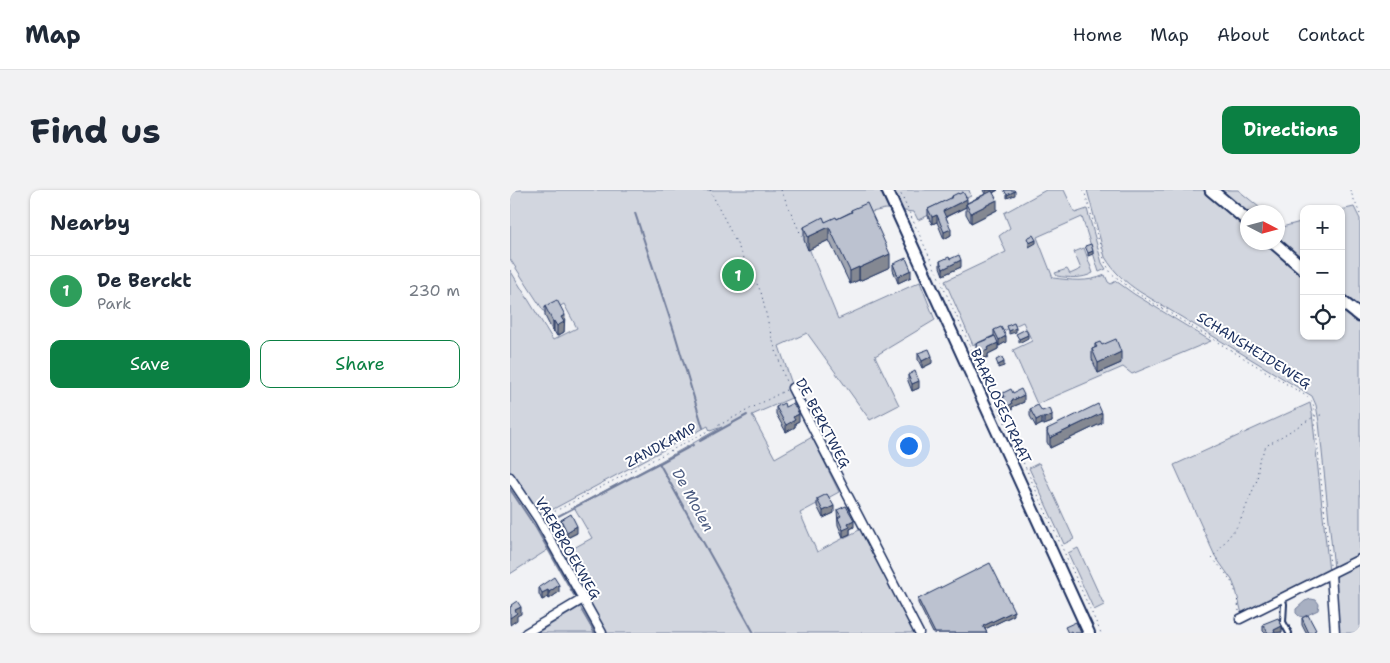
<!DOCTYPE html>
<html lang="en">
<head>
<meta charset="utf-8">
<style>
  body { margin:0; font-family:"Shantell Sans",sans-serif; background:#f2f2f3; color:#1f2937 }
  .controls { position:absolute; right:15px; top:15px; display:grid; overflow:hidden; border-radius:10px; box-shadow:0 1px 4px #0004 }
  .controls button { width:45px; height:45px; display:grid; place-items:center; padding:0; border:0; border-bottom:1px solid #e0e1e3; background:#fff; color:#1f2937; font:25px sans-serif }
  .compass { position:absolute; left:730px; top:15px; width:45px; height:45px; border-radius:50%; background:#fff; box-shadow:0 1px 4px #0004; rotate:96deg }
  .you { position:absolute; left:398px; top:255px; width:18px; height:18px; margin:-12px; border:4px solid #fff; border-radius:50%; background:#1a73e8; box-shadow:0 0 0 8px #1a73e833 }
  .badge { display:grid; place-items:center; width:32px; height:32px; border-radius:50%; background:#0b8043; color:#fff; font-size:16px; font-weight:700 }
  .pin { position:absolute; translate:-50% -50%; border:2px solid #fff; box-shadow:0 1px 5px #0006 }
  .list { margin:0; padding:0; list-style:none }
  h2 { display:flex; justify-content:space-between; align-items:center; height:65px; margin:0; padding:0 20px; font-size:21px }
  h2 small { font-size:16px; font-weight:400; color:#747a83 }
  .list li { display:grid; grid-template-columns:32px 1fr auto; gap:15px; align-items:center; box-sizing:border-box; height:70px; padding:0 20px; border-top:1px solid #e0e1e3 }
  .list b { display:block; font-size:19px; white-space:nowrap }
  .list p { margin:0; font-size:16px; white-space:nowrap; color:#747a83 }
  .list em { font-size:16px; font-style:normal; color:#747a83 }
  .actions { display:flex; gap:10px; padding:15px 20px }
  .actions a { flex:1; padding:11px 0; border:1px solid #0b8043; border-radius:10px; text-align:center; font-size:18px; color:#0b8043 }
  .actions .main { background:#0b8043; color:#fff }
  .icon { flex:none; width:28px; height:28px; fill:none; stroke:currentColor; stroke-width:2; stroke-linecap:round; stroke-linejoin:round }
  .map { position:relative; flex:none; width:850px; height:443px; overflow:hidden; border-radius:10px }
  header { display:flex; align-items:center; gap:30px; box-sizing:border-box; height:70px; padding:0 25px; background:#fff; border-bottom:1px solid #e0e1e3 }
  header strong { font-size:24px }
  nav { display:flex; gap:28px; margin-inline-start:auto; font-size:18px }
  .intro { display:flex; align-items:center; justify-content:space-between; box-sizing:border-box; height:120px; padding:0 30px }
  h1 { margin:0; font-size:35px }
  .button { padding:12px 22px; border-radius:10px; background:#0b8043; color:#fff; font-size:18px; font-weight:700 }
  main { display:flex; gap:30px; padding:0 30px }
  aside { flex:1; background:#fff; border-radius:10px; box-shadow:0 1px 4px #0004 }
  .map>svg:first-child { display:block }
  .green { fill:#d2d6df; stroke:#76829e }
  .water { fill:#a8b0c2; stroke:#707c9a }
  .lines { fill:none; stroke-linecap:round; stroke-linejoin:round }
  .stream { stroke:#707c9a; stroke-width:2 }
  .lane-casing { stroke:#1b2f5e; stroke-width:8 }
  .street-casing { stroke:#1b2f5e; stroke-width:11 }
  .secondary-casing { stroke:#1b2f5e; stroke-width:14 }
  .primary-casing { stroke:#1b2f5e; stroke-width:15 }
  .path { stroke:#1b2f5e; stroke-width:1; stroke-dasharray:1 4; stroke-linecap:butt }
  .lane { stroke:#fff; stroke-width:4 }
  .street { stroke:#fff; stroke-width:8 }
  .secondary { stroke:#fff; stroke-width:10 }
  .primary { stroke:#fff; stroke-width:11 }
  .wall { fill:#a2a7b3; stroke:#1b2f5e }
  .shaded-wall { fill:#848892; stroke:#1b2f5e }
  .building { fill:#bcc2d0; stroke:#1b2f5e }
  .labels { text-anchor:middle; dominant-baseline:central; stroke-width:4; stroke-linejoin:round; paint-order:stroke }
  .street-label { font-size:14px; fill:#1b2f5e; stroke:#fff }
  .water-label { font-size:15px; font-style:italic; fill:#4c5c81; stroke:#fff }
</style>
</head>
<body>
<header>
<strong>Map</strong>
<nav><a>Home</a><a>Map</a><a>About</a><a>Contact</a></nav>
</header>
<div class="intro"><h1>Find us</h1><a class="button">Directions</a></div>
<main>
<aside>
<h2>Nearby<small></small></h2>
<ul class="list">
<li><span class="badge" style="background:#2e9e5b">1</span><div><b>De Berckt</b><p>Park</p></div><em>230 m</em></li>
</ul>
<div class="actions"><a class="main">Save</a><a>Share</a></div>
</aside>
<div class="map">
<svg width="850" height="443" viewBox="0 0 850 443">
  <rect width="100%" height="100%" fill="#f1f2f5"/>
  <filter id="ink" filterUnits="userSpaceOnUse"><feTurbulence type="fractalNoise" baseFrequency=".02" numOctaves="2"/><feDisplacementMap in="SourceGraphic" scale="10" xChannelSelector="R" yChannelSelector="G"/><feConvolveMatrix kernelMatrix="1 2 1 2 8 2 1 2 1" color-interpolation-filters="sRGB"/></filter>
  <g filter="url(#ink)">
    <!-- green -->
    <g class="green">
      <polygon points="0,0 459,0 461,6 408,30 404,22 375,19 340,27 294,46 328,129 410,92 425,130 365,166 389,215 360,230 297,143 269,156 286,206 242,225 265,268 302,247 329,302 290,323 307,362 351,339 405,443 97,443 53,364 82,348 64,317 151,271 212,237 200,241 198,236 34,324 30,325 25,321 0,284 0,80 43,150 67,138 54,114 36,124 35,123 0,69"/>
      <path d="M 536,0 L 554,0 L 565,23 L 577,19 L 592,73 L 596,79 L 589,82 L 572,27 L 527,47 L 543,88 C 561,90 577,93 595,85 L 598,92 L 601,94 L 606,91 L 624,104 L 701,151 L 622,184 L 613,177 L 527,214 L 503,160 L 522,151 L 513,132 L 463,155 L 435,91 L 496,62 L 489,46 L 500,38 L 494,23 Z"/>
      <path d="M 577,0 L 697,0 L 737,35 L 738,52 L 758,53 L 794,83 L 794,146 L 831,146 L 831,115 L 850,131 L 850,366 L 824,379 L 809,232 L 806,215 L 802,206 L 630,102 C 615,92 604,82 595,67 Z"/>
      <polygon points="709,0 728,0 755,22 738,22 737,24"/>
      <polygon points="844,17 850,29 850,119 831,103 831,20"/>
      <polygon points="794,31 794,71 768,49 768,33 772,37"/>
      <path d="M 574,58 L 583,83 C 573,89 558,88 547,86 L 545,83 L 557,79 L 560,84 L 571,79 L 564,62 Z"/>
      <polygon points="800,213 802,223 819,382 732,424 726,400 722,390 705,366 664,275"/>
      <polygon points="529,273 564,349 554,354 519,278"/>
      <polygon points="0,298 39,359 0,384"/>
      <polygon points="568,358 594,415 584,420 558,363"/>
      <polygon points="850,373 850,443 828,443 825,389 828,384"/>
      <polygon points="70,417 84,443 27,443"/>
    </g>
    <!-- water -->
    <polygon class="water" points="801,409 806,410 809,414 808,420 793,427 789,426 786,423 786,419 795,411"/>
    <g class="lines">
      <!-- stream -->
      <g class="stream">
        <polyline points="125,23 165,144 193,238"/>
        <polyline points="190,251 237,225"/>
        <polyline points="150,273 183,255"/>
        <polyline points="0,299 26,338 64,405"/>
        <polyline points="35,333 149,273 244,443"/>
        <polyline points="72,421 85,443"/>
      </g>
      <defs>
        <polyline id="lane" points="772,408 774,414 773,432 779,443"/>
        <g id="street">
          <polyline points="282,198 409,443"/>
          <polyline points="0,287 29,330 92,443"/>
          <polyline points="821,384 825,443"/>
          <polyline points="730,429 850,369"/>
          <polyline points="16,443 73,409"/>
        </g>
        <polyline id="secondary" points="377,0 579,443"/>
        <g id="primary">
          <polyline points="701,0 738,31"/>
          <polyline points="763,52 794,79"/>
          <polyline points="831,111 850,126"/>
        </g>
      </defs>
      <!-- lane casing -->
      <use href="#lane" class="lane-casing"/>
      <!-- street casing -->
      <use href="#street" class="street-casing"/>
      <!-- secondary casing -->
      <use href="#secondary" class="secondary-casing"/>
      <!-- primary casing -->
      <use href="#primary" class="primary-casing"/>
      <!-- path -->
      <g class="path">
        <polyline points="200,0 251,102 261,145 276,192"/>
        <polyline points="271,0 292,47"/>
        <polyline points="389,0 591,443"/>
        <polyline points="574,0 595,72 601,83 625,102 798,207 803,213 820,375"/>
        <polyline points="840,0 850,24"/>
        <polyline points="36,326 276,200"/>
        <path d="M 729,421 C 726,394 720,387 702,368 L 729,334 L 747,290 L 749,271 L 756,256 L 805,226 L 811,225"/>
      </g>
      <!-- lane -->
      <use href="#lane" class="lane"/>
      <!-- street -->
      <use href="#street" class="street"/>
      <!-- secondary -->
      <use href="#secondary" class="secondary"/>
      <!-- primary -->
      <use href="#primary" class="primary"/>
    </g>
    <!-- wall -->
    <g class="wall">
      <polygon points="473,0 488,0 483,3 487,20 461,33 456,24 456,17 436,27 441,45 434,49 427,32 422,34 418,26 418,19 442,8 442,6 457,13 475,4"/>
      <polygon points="341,20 380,77 349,91 349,90 340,94 319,50 298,60 294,50 294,37 327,29 341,22"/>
      <polygon points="440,69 451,77 433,85 430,77 430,71"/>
      <polygon points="383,74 401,87 388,93 383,80"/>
      <polygon points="35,116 55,135 54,135 54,142 47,146 44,141 43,142 35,126"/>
      <polygon points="484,140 496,152 489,156 488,154 488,159 478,164 478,167 470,170 466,160 466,154 484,146"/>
      <polygon points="585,154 592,155 611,173 588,183 582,169 582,159 585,158"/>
      <polygon points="408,163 422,173 412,178 408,170"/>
      <polygon points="398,185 409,198 402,201 398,191"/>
      <polygon points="493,203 514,212 502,217 502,220 495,224 491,215 491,208 493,207"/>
      <polygon points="266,217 275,217 289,231 285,233 285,237 276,242 266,224"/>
      <polygon points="520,219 532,221 542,230 542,232 534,235 532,234 526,237 520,226"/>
      <polygon points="592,233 540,258 537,252 537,239"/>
      <polygon points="307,309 324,323 313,328 307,316"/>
      <polygon points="327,320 344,337 340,339 340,344 333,347 328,335"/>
      <polygon points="55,327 67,343 57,348 51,337 51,330 55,329"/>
      <polygon points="29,397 49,402 39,409 38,407 32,410 29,404"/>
      <polygon points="408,409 504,425 475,439 477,443 423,443 408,413"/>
      <polygon points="792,428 806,443 796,443 792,435"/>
      <polygon points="753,434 772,442 755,443 753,441"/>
    </g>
    <!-- shaded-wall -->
    <g class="shaded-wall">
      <polygon points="476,0 488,0 476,6"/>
      <polygon points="505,1 505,5 497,8 497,5"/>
      <polygon points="457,9 457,16 456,14 456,17 433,28 433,21"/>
      <polygon points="487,10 487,20 461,33 461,23"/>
      <polygon points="427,25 427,32 422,34 422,27"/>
      <polygon points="319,37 319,50 298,60 298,47"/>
      <polygon points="441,39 441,45 434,49 434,42"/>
      <polygon points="526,50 526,53 519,57 519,53"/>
      <polygon points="583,61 583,64 578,66 578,63"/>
      <polygon points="380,64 380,77 349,91 349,78"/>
      <polygon points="451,70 451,77 433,85 433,79"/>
      <polygon points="349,77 349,90 340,94 340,81"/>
      <polygon points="401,80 401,87 388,93 388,86"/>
      <polygon points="55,125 54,142 47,146 47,136 51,127"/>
      <polygon points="44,131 44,141 43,142 43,132"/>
      <polygon points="506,138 506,142 499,144 499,141"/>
      <polygon points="518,145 518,148 509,153 509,149"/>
      <polygon points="496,146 496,152 489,156 489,150"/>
      <polygon points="488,153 488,159 478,164 478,167 470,170 470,163 477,158"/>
      <polygon points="611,162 611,173 588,183 588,173"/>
      <polygon points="422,166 422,173 412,178 412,171"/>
      <polygon points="494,172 494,176 488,178 488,175"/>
      <polygon points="409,191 409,198 402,201 402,194"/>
      <polygon points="514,205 514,212 502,217 502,220 495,224 495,217 501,211"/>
      <polygon points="592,223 592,233 540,258 540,248"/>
      <polygon points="289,224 289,231 285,233 285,237 276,242 276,235 283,227"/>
      <polygon points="542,224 542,232 534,235 534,228"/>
      <polygon points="532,227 532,234 526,237 526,230"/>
      <polygon points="324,316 324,323 313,328 313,321"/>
      <polygon points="344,330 344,337 340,339 340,344 333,347 333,340 338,333"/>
      <polygon points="67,336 67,343 57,348 57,342"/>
      <polygon points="49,395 49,402 39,409 39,402"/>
      <polygon points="38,400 38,407 32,410 32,403"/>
      <polygon points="11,417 11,424 7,426 7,430 0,435 0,428 5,420"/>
      <polygon points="504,421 504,425 473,440 473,436"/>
      <polygon points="772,436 772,442 764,443 764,440"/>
    </g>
    <!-- building -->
    <g class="building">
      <polygon points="494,0 504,0 505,1 497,5"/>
      <polygon points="482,1 487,10 461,23 456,14"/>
      <polygon points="453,2 457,9 433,21 441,39 434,42 427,25 422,27 418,19 443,7 442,6 448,3 449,4"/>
      <polygon points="357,13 380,64 349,78 349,77 340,81 319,37 298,47 294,37 313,27 315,32 326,27 327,29 342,22 341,20"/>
      <polygon points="523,45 526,50 519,53 517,48"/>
      <polygon points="581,54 583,61 578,63 575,56"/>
      <polygon points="449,65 451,70 433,79 430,71 439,67 440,69"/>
      <polygon points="396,68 401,80 388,86 383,74"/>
      <polygon points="47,110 55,125 51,127 54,132 47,136 44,131 43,132 35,116"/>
      <polygon points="504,133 506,138 499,141 497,136"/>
      <polygon points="491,137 496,146 489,150 484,140"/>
      <polygon points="516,139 518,145 509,149 506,144"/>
      <polygon points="485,146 488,153 477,158 478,160 470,163 466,154"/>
      <polygon points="606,149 611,162 588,173 582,159 587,157 585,154 590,152 592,155"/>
      <polygon points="419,159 422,166 412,171 408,163"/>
      <polygon points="492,167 494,172 488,175 486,170"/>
      <polygon points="405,181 409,191 402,194 398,185"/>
      <polygon points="501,199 503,203 511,199 514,205 501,211 502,214 495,217 491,208 495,207 493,203"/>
      <polygon points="274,213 275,217 283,213 289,224 283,227 285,230 276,235 266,217"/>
      <polygon points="588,214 592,223 540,248 537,242 538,241 537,239"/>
      <polygon points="528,215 532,221 540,218 542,224 542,225 534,228 532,227 526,230 520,219"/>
      <polygon points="317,304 324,316 313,321 307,309"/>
      <polygon points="336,316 344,330 338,333 340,337 333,340 328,328 331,326 327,320"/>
      <polygon points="61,324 67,336 57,342 51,330"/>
      <polygon points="480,373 504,421 473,436 477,443 425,443 408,409"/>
      <polygon points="44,387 49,395 39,402 38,400 32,403 29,397"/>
      <polygon points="7,411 11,417 5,420 7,423 0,428 0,417 2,416 1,415"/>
      <polygon points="798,425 806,440 804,441 805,443 799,443 792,428"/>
      <polygon points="768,428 772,436 764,440 765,443 758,443 753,434"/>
      <polygon points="566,432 571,443 562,443 561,441 558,443 555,437"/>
    </g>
  </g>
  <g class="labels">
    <!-- street labels -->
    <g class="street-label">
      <text transform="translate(744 160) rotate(32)">SCHANSHEIDEWEG</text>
      <text transform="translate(491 216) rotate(65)">BAARLOSESTRAAT</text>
      <text transform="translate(313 233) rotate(62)">DE BERKTWEG</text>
      <text transform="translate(151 255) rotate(-28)">ZANDKAMP</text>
      <text transform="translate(58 358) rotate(60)">VAERBROEKWEG</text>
    </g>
    <!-- water labels -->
    <g class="water-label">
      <text transform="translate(183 310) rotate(61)">De Molen</text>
    </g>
  </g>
</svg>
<div class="controls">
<button>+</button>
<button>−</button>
<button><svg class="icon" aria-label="locate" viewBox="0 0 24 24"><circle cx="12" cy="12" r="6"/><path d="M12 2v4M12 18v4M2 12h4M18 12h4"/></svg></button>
</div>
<svg class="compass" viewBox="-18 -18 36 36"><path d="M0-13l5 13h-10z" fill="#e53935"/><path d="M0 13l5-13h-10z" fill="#747a83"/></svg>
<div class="you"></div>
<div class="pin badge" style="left:228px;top:85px;background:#2e9e5b">1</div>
</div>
</main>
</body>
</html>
